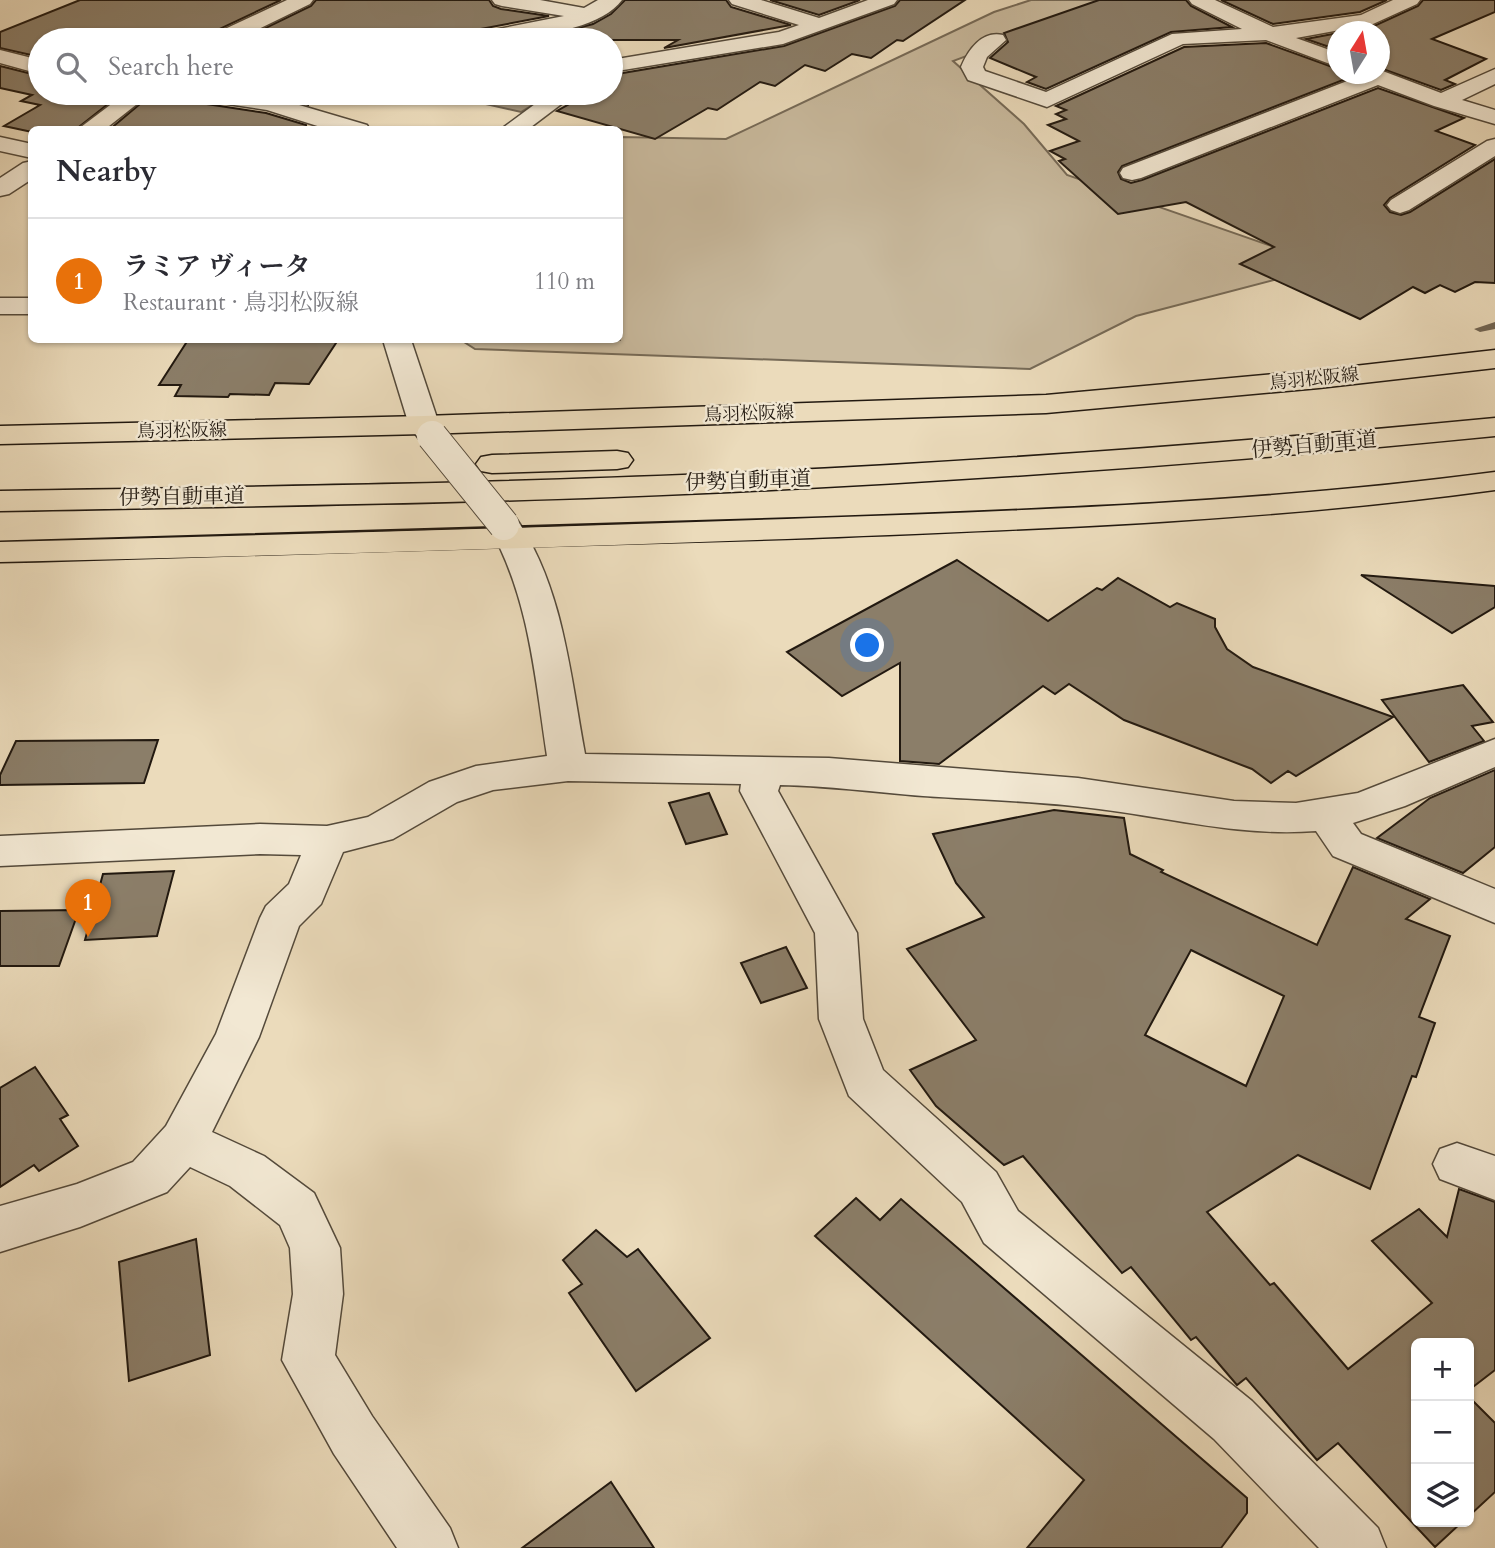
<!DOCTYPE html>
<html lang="en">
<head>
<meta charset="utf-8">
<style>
  body { margin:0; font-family:Cardo,"Noto Serif JP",serif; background:#f2f2f3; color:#2b2b33 }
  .controls { position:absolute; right:21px; bottom:21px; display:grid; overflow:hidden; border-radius:10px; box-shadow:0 2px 5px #0004 }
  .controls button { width:63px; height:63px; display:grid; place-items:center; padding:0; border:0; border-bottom:2px solid #e1e1e2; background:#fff; color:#2b2b33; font:35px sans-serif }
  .compass { position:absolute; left:1327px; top:21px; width:63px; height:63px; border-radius:50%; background:#fff; box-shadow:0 2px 5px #0004; rotate:11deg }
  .you { position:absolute; left:868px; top:646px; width:24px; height:24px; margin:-18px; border:5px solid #fff; border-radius:50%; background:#1a73e8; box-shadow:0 0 0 10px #1a73e833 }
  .badge { display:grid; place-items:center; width:46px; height:46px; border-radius:50%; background:#0f766e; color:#fff; font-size:23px; font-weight:700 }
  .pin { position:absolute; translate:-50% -58px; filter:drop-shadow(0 2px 4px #0008) }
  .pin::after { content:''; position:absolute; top:37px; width:24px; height:21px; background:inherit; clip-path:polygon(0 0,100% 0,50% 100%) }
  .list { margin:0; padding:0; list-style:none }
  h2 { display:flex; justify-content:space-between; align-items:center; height:91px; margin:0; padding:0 28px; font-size:30px }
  h2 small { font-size:23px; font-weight:400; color:#7c7c81 }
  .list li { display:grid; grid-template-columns:46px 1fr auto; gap:21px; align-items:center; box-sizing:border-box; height:126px; padding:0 28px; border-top:2px solid #e1e1e2 }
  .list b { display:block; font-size:26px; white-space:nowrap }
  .list p { margin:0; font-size:23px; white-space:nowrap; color:#7c7c81 }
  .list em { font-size:23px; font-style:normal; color:#7c7c81 }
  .icon { flex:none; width:38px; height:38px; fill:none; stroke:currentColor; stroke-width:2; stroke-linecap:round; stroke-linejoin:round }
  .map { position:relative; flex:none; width:1495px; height:1548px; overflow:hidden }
  .search { position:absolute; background:#fff; box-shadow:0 2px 5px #0004; left:28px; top:28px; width:595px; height:77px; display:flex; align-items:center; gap:18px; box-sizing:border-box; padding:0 24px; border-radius:38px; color:#7c7c81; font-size:26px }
  .panel { position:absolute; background:#fff; box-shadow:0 2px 5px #0004; left:28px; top:126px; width:595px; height:217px; border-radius:10px }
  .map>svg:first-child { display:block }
  .green { fill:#c9ba9e; stroke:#766a57; stroke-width:2 }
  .water { fill:#a79981; stroke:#726654; stroke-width:2 }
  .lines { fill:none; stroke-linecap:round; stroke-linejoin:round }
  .shore { stroke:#645948; stroke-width:2 }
  .stream { fill:#726654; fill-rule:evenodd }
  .building { fill:#8b7e69; stroke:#221910; stroke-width:2; fill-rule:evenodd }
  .minor-casing { stroke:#544a3b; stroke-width:3 }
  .major-casing { stroke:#221910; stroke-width:3 }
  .highway-casing { stroke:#221910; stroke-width:3 }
  .minor { fill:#f2e8d3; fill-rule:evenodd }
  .major { fill:#ebdbbb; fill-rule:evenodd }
  .highway { fill:#ebdbbb; fill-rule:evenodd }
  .minor-bridge-casing { stroke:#544a3b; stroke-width:32; stroke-linecap:butt }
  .minor-bridge { stroke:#f2e8d3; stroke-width:30 }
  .labels { text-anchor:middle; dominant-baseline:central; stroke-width:5; stroke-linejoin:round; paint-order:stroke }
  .far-street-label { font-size:18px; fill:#221910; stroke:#f2e8d3 }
  .street-label { font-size:21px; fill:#221910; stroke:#f2e8d3 }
</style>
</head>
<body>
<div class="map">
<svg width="1495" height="1548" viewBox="0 0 1495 1548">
  <rect width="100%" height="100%" fill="#ebdbbb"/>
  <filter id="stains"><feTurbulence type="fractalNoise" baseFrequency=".00286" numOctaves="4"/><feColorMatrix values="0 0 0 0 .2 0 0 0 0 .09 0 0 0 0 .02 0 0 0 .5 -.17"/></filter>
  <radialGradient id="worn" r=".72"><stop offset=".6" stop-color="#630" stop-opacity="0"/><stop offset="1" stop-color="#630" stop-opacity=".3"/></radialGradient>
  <!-- green -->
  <polygon class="green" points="1031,0 1115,0 953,61 1024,124 1067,175 1280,249 1274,280 1136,316 1030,369 475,349 461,340 620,340 620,137 726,139 994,12"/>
  <!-- water -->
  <polygon class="water" points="437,93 552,93 521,112"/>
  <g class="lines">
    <!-- shore -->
    <polyline class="shore" points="469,93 519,104 539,93"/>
    <!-- stream -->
    <polygon class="stream" points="1495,322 1495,329 1480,332 1474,329"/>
  </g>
  <!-- building -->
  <g class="building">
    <polygon points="80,0 281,0 211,33 206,40 40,40 40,57 0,48 0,32"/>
    <polygon points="316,0 489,0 493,6 501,9 549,16 465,32 460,40 241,40 311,6"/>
    <polygon points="625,0 726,0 731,7 791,25 664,48 678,40 515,40 548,36 593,24 611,14"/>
    <polygon points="770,0 860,0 819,15"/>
    <polygon points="900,0 965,0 903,41 897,40 871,58 852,54 825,71 805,65 775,86 760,82 717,110 708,108 655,139 557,111 589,93 611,93 611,80 623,73 784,46 895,6"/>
    <polygon points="1099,0 1186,0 1191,6 1232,27 1171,32 1046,89 1027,82 1036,77 990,58 1008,42 1004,33"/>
    <polygon points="1221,0 1387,0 1360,12 1273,24"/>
    <polygon points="1423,0 1495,0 1495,12 1432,39 1486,59 1445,80 1455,84 1441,90 1380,68 1380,32 1346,32 1374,26 1418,6"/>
    <polygon points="1338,33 1338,50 1306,39"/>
    <polygon points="1266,43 1338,69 1338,74 1356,75 1122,166 1118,172 1121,179 1131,183 1142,180 1378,88 1464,118 1436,131 1475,145 1390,198 1384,205 1390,212 1401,215 1410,212 1495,159 1495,283 1475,282 1455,292 1440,285 1425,293 1413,287 1360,319 1240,264 1274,247 1186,202 1118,214 1059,161 1065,159 1050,151 1079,141 1048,125 1066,119 1056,114 1066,110 1056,106 1184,47"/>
    <polygon points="0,66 40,76 40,93 122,93 75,130 32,130 32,132 4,126 40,105 21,101 32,95 0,88"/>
    <polygon points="153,93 181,93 187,101 266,113 306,125 306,130 109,130"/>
    <polygon points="260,93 309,93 308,105 273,94"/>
    <polygon points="188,340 338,340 309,384 275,383 269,395 230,394 228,397 175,396 181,385 159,385"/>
    <polygon points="957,560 1048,621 1097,588 1102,590 1118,578 1170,607 1177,603 1215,619 1215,627 1227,649 1253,667 1393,717 1296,776 1288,771 1271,783 1252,769 1124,720 1069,684 1055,694 1043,686 939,764 900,761 900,663 842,696 787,652"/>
    <polygon points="1361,575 1495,586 1495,607 1452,633"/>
    <polygon points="1463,685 1493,722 1472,726 1484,741 1429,762 1382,700"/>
    <polygon points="158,740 144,783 0,785 0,775 16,741"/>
    <polygon points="1495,770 1495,847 1463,873 1377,838 1430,798"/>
    <polygon points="709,793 727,834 686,844 669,803"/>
    <path d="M 1054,810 L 1124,818 L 1130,854 L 1163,870 L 1161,872 L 1317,945 L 1353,867 L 1430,899 L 1406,919 L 1450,936 L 1419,1017 L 1435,1023 L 1416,1077 L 1412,1076 L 1370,1189 L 1298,1155 L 1207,1212 L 1270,1285 L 1274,1283 L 1348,1369 L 1432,1303 L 1372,1241 L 1419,1209 L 1447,1237 L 1459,1189 L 1495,1202 L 1495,1370 L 1469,1390 L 1469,1343 L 1416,1343 L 1416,1522 L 1462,1522 L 1435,1547 L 1338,1443 L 1317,1460 L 1246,1378 L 1237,1385 L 1196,1337 L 1191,1340 L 1131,1267 L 1122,1273 L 1023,1156 L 1004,1165 L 936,1106 L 910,1070 L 976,1040 L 907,949 L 984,917 L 956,883 L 933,834 ZM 1191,950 L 1284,996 L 1246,1086 L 1145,1035 Z"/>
    <polygon points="174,871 157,936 85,940 103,874"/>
    <polygon points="79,910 59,966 0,966 0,911"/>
    <polygon points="786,947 807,988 761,1003 741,963"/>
    <polygon points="35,1067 68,1115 60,1119 78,1146 39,1171 34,1165 0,1187 0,1088"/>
    <polygon points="856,1198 880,1220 901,1199 1247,1498 1247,1513 1221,1548 1027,1548 1084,1480 815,1236"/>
    <polygon points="596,1230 627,1257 638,1249 710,1338 636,1391 569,1293 582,1284 563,1260"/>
    <polygon points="196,1239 210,1355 129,1381 119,1262"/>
    <polygon points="1469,1397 1495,1423 1495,1492 1469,1516"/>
    <polygon points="611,1482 654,1548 522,1548"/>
  </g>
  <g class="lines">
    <defs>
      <g id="minor">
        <polygon points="287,0 313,0 310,4 236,40 209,40 212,35"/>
        <path d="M 492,0 L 540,0 L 584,8 L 598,0 L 622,0 C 596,36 503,40 463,40 L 465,35 L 473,34 L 564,16 L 502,6 L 495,4 Z"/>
        <polygon points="729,0 761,0 819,18 868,0 897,0 894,4 783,44 611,72 611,60 779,32 799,25 732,4"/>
        <path d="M 1189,0 L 1215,0 L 1273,27 L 1361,15 L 1393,0 L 1420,0 L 1417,4 L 1373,24 L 1296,38 L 1338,53 L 1338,67 L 1266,40 L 1183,44 L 1047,107 L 968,80 L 961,67 C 968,50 982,30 1003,35 L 1006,40 L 987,57 L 983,67 L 985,71 L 1046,92 L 1172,34 L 1242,29 L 1192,4 Z"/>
        <polygon points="0,50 40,60 40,74 0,63"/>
        <polygon points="1495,69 1495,84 1462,100 1495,110 1495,124 1434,106 1378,85 1141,178 1132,180 1123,178 1120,173 1123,168 1360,76 1358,74 1380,74 1380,70 1441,93"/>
        <polygon points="126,93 151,93 104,130 77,130"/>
        <polygon points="184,93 241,93 272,97 367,125 370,130 330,130 267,110 187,98"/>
        <polygon points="550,93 576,93 527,130 500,130"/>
        <polygon points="0,137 32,144 32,158 0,151"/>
        <polygon points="1495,139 1495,156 1409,210 1400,213 1391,210 1387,205 1391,200 1487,141"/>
        <polygon points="32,161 32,179 9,194 0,196 0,178 23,163"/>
        <rect x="0" y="298" width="32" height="16"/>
        <polygon points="383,340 411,340 439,424 447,436 443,442 432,445 421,442 409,425"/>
        <path d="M 504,515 L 516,518 C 563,587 570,673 585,754 L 829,758 L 1078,778 L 1234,801 L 1296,803 L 1358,793 L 1495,739 L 1495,767 L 1405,806 L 1353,823 L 1361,834 L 1495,889 L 1495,923 L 1333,856 L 1316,831 C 1242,837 1171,818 1099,809 C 1040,801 982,800 923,796 C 875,792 828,786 780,785 L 778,791 L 857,933 L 863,1019 L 883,1070 L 996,1172 L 1018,1211 L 1252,1401 L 1378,1528 L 1386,1548 L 1319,1548 L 1214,1439 L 984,1243 L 962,1202 L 849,1096 L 819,1019 L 815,933 L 740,791 L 741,784 L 568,781 L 493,790 L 457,802 L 393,839 L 343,852 L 321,904 L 299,926 L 259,1037 L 212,1132 L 264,1156 L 314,1193 L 340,1248 L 343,1294 L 335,1355 L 372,1416 L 450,1528 L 458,1548 L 397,1548 L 334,1454 L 282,1360 L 293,1294 L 290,1248 L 280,1225 L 230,1186 L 190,1167 L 167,1192 L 80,1227 L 0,1252 L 0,1206 L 77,1184 L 133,1162 L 166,1126 L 216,1034 L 260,918 L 266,906 L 289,884 L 301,855 L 260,854 L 0,866 L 0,836 L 260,824 L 327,826 L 368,817 L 429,782 L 476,766 L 547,756 C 535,677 529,595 488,525 L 492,518 Z"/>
        <polygon points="1457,1143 1495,1156 1495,1200 1440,1179 1433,1164 1440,1149"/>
      </g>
      <g id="major">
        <polygon points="1495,350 1495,368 1319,388 1046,413 424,434 0,444 0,426 424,416 1046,395 1319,370"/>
        <path d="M 1495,472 L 1495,490 C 1268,521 1041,529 812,538 C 542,548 271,556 0,562 L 0,542 C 271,535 542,528 812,518 C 1041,510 1268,502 1495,472 Z"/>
      </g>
      <g id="highway">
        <path d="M 1495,418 L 1495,436 C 1233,462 970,481 707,493 C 472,504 236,506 0,511 L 0,491 C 236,487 472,484 707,474 C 970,463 1233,443 1495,418 Z"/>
        <polygon points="617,451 628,453 633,460 628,467 617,469 492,473 481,471 476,464 481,457 492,455"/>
      </g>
    </defs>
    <!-- minor casing -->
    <use href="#minor" class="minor-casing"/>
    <!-- major casing -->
    <use href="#major" class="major-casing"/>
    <!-- highway casing -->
    <use href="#highway" class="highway-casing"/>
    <!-- minor -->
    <use href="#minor" class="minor"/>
    <!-- major -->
    <use href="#major" class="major"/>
    <!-- highway -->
    <use href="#highway" class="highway"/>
    <defs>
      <polyline id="minor-bridge" points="432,436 504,525"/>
    </defs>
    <!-- minor-bridge casing -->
    <use href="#minor-bridge" class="minor-bridge-casing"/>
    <!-- minor-bridge -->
    <use href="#minor-bridge" class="minor-bridge"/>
  </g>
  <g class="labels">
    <!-- far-street labels -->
    <g class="far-street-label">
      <text transform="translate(1314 379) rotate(-6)">鳥羽松阪線</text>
      <text transform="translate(749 414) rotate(-2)">鳥羽松阪線</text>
      <text transform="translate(182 431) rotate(-1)">鳥羽松阪線</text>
    </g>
    <!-- street labels -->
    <g class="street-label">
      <text transform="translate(1314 445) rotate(-5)">伊勢自動車道</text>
      <text transform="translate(748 481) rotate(-2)">伊勢自動車道</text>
      <text transform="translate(182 497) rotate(-1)">伊勢自動車道</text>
    </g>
  </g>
  <rect width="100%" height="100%" filter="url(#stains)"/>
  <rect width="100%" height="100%" fill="url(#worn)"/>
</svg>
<div class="controls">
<button>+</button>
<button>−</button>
<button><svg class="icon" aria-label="layers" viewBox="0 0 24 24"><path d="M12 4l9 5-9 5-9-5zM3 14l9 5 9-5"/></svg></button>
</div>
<svg class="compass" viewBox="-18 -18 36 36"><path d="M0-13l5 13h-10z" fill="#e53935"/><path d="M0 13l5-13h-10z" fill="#7c7c81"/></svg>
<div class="you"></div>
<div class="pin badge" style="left:88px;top:937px;background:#e8710a">1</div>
<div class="search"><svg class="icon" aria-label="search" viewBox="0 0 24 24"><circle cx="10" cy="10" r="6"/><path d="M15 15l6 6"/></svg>Search here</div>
<section class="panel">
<h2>Nearby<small></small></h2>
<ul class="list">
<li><span class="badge" style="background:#e8710a">1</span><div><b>ラミア ヴィータ</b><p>Restaurant · 鳥羽松阪線</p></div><em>110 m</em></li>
</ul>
</section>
</div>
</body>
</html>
